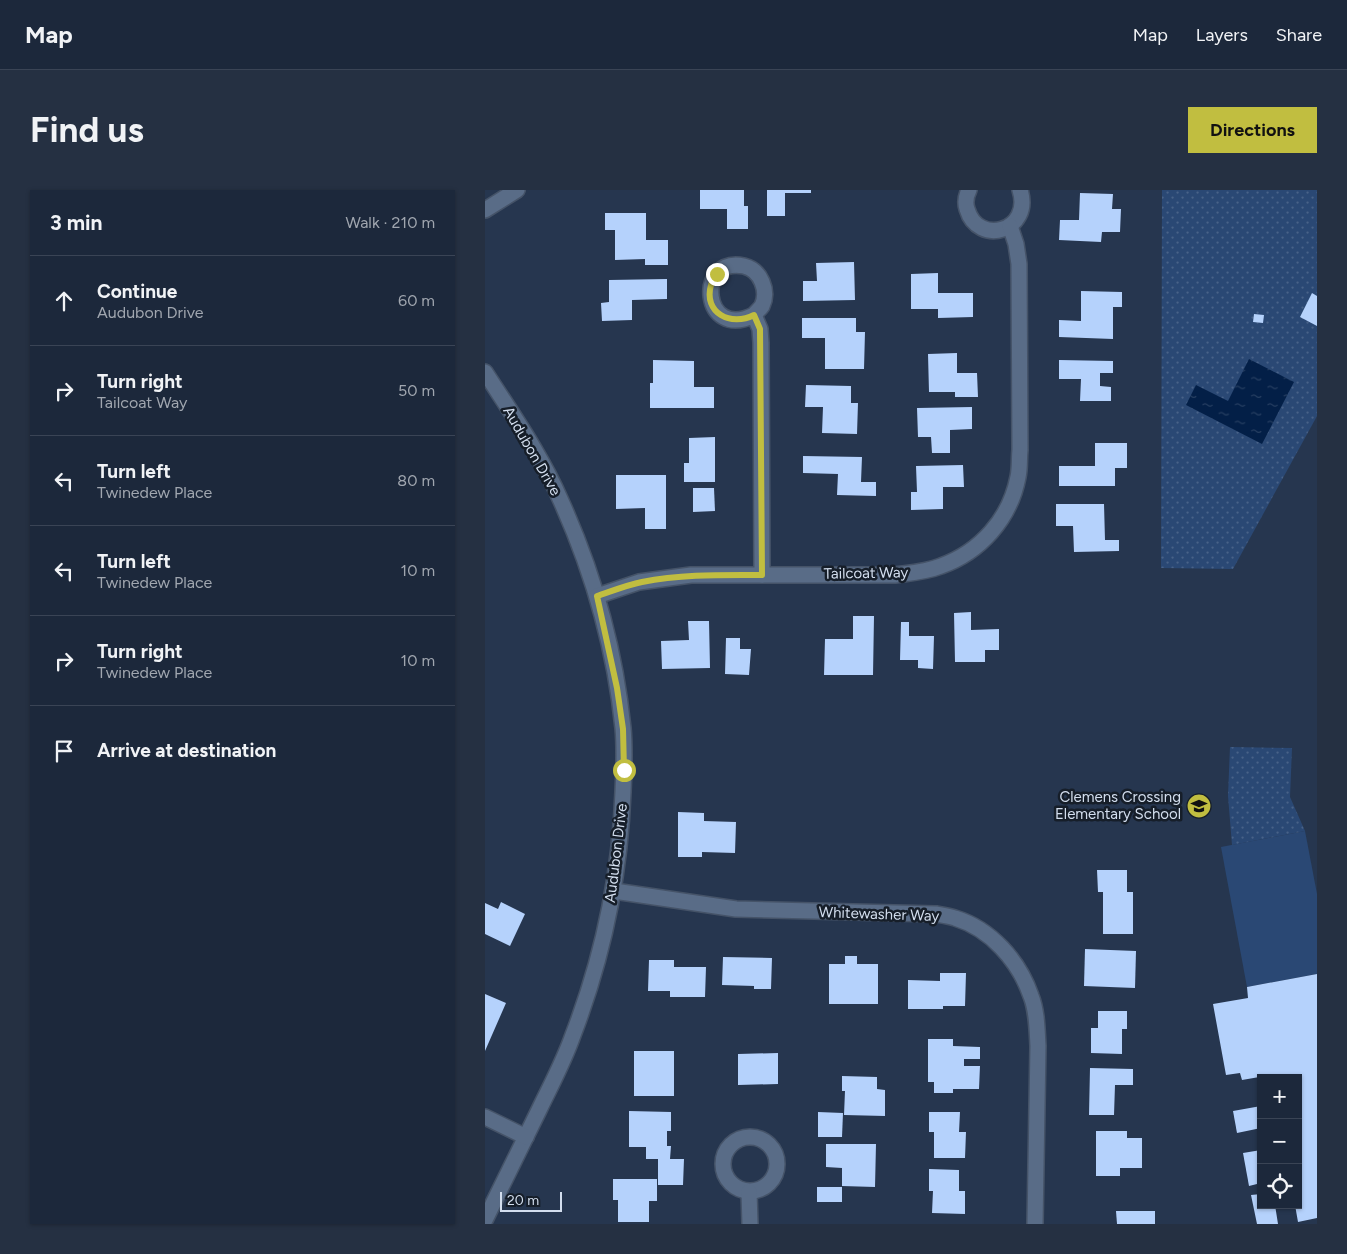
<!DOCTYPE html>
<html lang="en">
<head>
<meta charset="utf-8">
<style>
  body { margin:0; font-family:Figtree,sans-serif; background:#253042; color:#f1f3f6 }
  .controls { position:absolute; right:15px; bottom:15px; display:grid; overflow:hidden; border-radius:0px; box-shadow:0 1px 4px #0004 }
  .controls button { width:45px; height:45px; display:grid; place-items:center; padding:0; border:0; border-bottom:1px solid #3a4455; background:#1c283b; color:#f1f3f6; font:25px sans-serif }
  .scale { position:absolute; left:15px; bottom:12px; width:62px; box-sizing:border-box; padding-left:5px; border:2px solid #d3deee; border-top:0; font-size:14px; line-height:18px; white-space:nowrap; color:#d3deee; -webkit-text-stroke:4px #161e29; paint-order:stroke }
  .stop { position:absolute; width:15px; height:15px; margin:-11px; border:4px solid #c1be40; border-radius:50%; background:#fff }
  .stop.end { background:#c1be40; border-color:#fff; box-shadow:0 1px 5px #0008 }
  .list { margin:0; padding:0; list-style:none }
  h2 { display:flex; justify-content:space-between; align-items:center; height:65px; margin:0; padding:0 20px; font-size:21px }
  h2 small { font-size:16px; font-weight:400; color:#a0a6af }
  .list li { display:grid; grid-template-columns:32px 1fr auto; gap:15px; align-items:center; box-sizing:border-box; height:90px; padding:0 20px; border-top:1px solid #3a4455 }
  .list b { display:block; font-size:19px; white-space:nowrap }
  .list p { margin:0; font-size:16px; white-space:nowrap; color:#a0a6af }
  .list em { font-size:16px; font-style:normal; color:#a0a6af }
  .icon { flex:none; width:28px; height:28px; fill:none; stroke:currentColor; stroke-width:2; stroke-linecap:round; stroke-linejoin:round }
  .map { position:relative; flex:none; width:832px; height:1034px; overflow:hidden; border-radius:0px }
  header { display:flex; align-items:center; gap:30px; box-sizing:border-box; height:70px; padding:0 25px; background:#1c283b; border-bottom:1px solid #3a4455 }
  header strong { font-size:24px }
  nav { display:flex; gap:28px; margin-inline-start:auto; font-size:18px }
  .intro { display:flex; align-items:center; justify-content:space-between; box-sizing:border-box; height:120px; padding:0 30px }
  h1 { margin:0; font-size:35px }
  .button { padding:12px 22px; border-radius:0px; background:#c1be40; color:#111; font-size:18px; font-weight:700 }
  main { display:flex; gap:30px; padding:0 30px }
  aside { flex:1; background:#1c283b; border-radius:0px; box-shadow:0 1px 4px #0004 }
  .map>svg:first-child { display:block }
  .green { fill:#2a4874 }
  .park { fill:url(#park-dots) }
  .water { fill:url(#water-ripples) }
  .building { fill:#b5d2fc }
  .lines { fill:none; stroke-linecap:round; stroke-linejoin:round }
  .minor-casing { stroke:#455368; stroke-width:18 }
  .minor { stroke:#596c87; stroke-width:15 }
  .route { stroke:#c1be40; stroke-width:6 }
  .labels { text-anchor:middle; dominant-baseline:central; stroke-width:5; stroke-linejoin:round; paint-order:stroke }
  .street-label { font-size:15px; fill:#d3deee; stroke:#161e29 }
  .poi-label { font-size:15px; fill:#d3deee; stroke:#161e29; text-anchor:end }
</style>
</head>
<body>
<header>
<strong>Map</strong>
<nav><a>Map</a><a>Layers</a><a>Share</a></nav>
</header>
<div class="intro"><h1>Find us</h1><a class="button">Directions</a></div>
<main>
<aside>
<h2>3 min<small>Walk · 210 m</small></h2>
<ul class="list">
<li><svg class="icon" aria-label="ahead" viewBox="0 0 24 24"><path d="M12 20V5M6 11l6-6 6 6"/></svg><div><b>Continue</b><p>Audubon Drive</p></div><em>60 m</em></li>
<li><svg class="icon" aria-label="right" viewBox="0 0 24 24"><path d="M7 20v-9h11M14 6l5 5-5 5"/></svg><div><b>Turn right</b><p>Tailcoat Way</p></div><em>50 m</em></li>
<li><svg class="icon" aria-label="left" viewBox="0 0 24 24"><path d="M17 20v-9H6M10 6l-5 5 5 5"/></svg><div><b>Turn left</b><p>Twinedew Place</p></div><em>80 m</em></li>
<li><svg class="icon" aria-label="left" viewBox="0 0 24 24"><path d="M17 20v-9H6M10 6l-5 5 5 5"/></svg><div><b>Turn left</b><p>Twinedew Place</p></div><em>10 m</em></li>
<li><svg class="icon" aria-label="right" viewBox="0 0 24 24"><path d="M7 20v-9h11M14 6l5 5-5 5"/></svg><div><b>Turn right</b><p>Twinedew Place</p></div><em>10 m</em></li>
<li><svg class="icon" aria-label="arrive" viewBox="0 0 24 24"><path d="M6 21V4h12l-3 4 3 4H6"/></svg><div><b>Arrive at destination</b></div></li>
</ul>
</aside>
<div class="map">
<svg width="832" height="1034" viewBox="0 0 832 1034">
  <defs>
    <pattern id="park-dots" width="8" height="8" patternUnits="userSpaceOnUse" patternTransform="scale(1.25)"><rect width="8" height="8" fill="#2a4874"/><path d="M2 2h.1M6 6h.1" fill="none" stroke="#486288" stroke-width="1.8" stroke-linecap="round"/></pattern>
    <pattern id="water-ripples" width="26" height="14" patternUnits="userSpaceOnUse" patternTransform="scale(1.25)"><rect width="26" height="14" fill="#031f47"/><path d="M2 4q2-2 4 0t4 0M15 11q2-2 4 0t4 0" fill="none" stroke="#273f62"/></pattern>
  </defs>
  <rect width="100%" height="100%" fill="#26364f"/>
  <!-- green -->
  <polygon class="green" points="820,641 832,704 832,784 762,797 736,657"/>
  <!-- park -->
  <g class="park">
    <polygon points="677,0 832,0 832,226 748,379 676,378"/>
    <polygon points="745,557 807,558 805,607 820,641 747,655 743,606"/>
  </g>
  <!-- water -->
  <polygon class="water" points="764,169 809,192 777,254 701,215 711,195 743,211"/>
  <!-- building -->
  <g class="building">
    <polygon points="215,0 259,0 259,16 263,16 263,39 242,39 242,19 215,19"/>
    <polygon points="282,0 326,0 326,3 300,3 300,26 282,26"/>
    <polygon points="595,3 628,4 627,19 636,19 635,42 617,42 616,52 574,50 575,30 594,30"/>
    <polygon points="120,23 161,23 161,50 183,50 183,75 160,75 160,69 130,70 130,40 120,40"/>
    <polygon points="369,72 370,110 318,111 318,91 332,91 331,73"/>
    <polygon points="453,83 453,103 488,103 488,127 453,128 453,119 426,119 426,84"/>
    <polygon points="182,89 182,109 147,110 147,130 117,131 116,113 124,112 124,90"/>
    <polygon points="596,101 637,102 637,117 628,117 628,149 574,147 574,130 596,131"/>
    <polygon points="827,103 832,106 832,136 815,127"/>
    <polygon points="769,124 779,125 778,133 768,132"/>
    <polygon points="317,128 371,128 371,142 380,142 379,179 340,179 340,148 317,148"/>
    <polygon points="472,163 472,183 492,183 493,207 470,207 470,202 444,202 443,164"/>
    <polygon points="168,170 209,171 209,197 229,197 229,218 165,218 165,193 168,193"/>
    <polygon points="574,170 628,171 628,183 615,183 615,196 626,197 626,211 595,211 596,189 574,189"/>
    <polygon points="321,195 366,196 366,213 373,213 372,244 337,243 338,217 320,217"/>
    <polygon points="487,217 487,239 465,240 465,263 447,263 446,247 433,247 432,218"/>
    <polygon points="230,247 230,292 199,292 199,273 204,273 204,248"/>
    <polygon points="610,253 642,253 642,278 630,278 630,296 574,296 574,276 610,276"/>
    <polygon points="318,266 377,267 376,292 391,292 391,306 352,305 353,284 318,283"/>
    <polygon points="478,275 479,297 458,297 458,319 426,320 426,302 432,302 431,276"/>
    <polygon points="131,285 181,285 181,339 160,339 160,318 131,319"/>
    <polygon points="208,298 229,298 230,321 208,322"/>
    <polygon points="571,314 619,314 620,350 634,350 634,361 589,362 588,336 571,336"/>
    <polygon points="486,422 486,440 514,439 514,460 500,460 500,472 470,472 469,423"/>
    <polygon points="368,426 389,426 388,485 339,485 340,449 368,449"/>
    <polygon points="203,431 224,431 225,478 177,479 176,451 204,450"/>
    <polygon points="416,432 424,432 424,446 449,446 448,479 433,478 433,470 415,470"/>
    <polygon points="241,448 255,448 255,459 266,459 264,485 240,484"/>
    <polygon points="193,622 219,623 219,631 251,632 250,663 217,662 217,667 193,667"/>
    <polygon points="612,680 642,680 642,702 648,702 648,744 618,744 618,702 613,702"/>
    <polygon points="16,712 40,724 25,756 0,744 0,713 13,719"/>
    <polygon points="600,759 651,761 650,798 599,796"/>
    <polygon points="360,766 372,766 372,774 393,774 393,814 344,814 344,774 360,774"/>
    <polygon points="238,767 287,768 286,799 269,799 269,796 237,795"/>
    <polygon points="164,770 189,770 189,777 221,777 220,807 185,807 185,801 163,801"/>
    <polygon points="455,783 481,783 480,816 458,816 458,819 423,819 423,790 455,791"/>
    <polygon points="832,784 832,1028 813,1032 810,1015 813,1015 813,888 787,888 786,885 757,890 755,883 741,885 728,814 763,808 762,797"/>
    <polygon points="0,804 21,813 0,861"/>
    <polygon points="613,821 642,821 642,839 637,839 637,864 606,863 606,838 613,838"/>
    <polygon points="443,849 468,849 468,856 495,857 495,869 479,869 479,876 495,876 494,899 468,899 468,903 449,903 449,892 443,892"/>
    <rect x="149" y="861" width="40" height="45"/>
    <polygon points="293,863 293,894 253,895 253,864"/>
    <polygon points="605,878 648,879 648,895 630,895 629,925 604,925"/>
    <polygon points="357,886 392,887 392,899 400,900 400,926 359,925 360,901 357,901"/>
    <polygon points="776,916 776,938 752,943 748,921"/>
    <polygon points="144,921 186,922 186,941 182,941 182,956 186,956 185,969 199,969 198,995 173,995 173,969 161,969 161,957 144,957"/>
    <polygon points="333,922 358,923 357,947 333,947"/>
    <polygon points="444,922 475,922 474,942 481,942 480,968 449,968 449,942 444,942"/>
    <polygon points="611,941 642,941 642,948 657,948 657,978 635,978 635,986 611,986"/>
    <polygon points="341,954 391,954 390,997 357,996 357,978 341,977"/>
    <polygon points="776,960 776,993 764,996 758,963"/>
    <polygon points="444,979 474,980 474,1001 480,1001 480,1024 447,1023 448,1001 444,1001"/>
    <polygon points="128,989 172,989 172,1011 164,1011 164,1032 133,1032 133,1010 128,1010"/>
    <rect x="332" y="997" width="25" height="15"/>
    <polygon points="776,1004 776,1015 790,1015 793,1034 772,1034 766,1005"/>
    <polygon points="631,1021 670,1021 670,1034 632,1034"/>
  </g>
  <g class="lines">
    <defs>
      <g id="minor">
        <path d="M 484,0 C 481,6 480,13 482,19 C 493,57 548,41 535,0"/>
        <polyline points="0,20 32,0"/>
        <path d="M 269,125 C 217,151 210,66 259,76 C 276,80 284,101 277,116 C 275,119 271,122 269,125 L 275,139 L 276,153 L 277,385"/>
        <path d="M 0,182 C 27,224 56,265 76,311 C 108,382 130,460 138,538 C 140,559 139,581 138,602 C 135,685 118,767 88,845 C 79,871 66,895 54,920 C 36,956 18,993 0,1030"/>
        <path d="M 112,406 L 154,392 L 206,385 L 410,385 C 425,383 441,382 456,376 C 495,362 525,329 533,287 C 535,278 534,269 535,260 L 534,74 L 531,54 L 525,36"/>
        <path d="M 129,701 L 251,719 L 451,724 C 457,725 464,726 470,728 C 506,739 534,771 546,806 C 552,821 552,839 553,856 L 550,1034"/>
        <polyline points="0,927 41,947"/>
        <circle cx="265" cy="974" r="27"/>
        <polyline points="264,1002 265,1034"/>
      </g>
    </defs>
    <!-- minor casing -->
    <use href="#minor" class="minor-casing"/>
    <!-- minor -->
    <use href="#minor" class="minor"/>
  </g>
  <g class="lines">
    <!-- route -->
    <path class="route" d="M 139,580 L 138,539 L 132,498 L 112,406 C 127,401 142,395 157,392 C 197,384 236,385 277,385 L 275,139 L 269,125 C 246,137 218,123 226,95 C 227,91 230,87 232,84"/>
  </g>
  <!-- icons -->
  <defs>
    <symbol id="school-disc" viewBox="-11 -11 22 22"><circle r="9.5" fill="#c1be40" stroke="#161e29"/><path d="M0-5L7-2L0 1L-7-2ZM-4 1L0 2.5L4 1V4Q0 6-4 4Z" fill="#111"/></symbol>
  </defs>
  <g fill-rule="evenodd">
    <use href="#school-disc" x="700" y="602" width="28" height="28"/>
  </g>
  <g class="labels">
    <!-- street labels -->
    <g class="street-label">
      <text transform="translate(47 261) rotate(60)">Audubon Drive</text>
      <text transform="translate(381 383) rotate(-1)">Tailcoat Way</text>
      <text transform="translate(131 663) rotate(-83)">Audubon Drive</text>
      <text transform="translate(394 724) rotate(2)">Whitewasher Way</text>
    </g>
    <!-- poi labels -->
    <g class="poi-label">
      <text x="696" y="607">Clemens Crossing<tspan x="696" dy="17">Elementary School</tspan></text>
    </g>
  </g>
</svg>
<div class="controls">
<button>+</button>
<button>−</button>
<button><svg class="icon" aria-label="locate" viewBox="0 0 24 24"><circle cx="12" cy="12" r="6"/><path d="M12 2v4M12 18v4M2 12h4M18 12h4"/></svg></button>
</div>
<div class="scale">20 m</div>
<div class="stop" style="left:139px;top:580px"></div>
<div class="stop end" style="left:232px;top:84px"></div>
</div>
</main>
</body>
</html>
